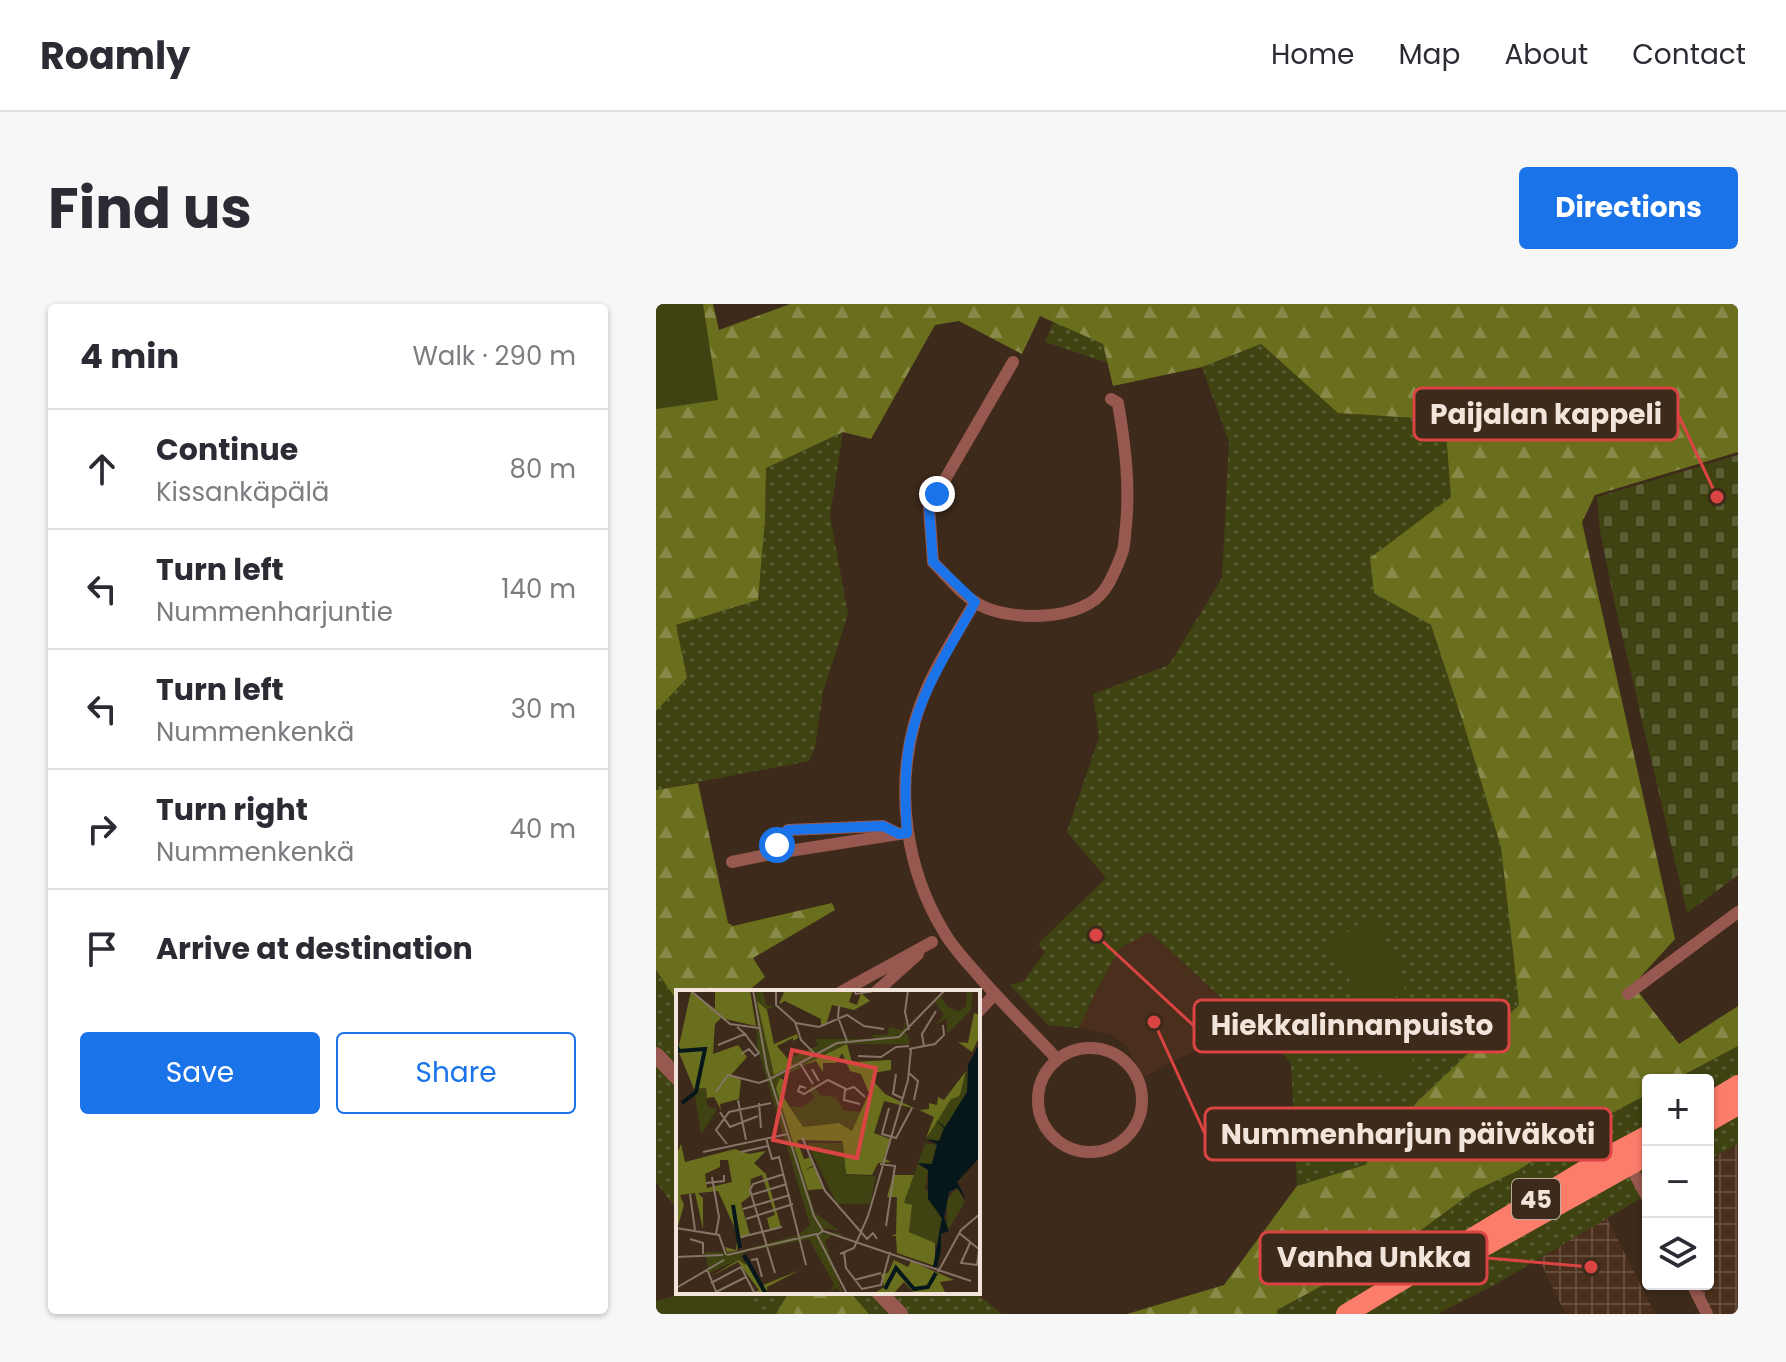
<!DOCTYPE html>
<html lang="en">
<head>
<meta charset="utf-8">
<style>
  body { margin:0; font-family:Poppins,sans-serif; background:#f7f7f7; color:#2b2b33 }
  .controls { position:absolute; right:24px; bottom:24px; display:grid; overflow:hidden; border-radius:8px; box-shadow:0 2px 6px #0004 }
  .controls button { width:72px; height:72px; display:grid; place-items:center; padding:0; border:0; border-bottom:2px solid #e1e1e2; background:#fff; color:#2b2b33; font:40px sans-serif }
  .stop { position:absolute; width:24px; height:24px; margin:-18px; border:6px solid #1a73e8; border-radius:50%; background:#fff }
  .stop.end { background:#1a73e8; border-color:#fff; box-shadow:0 2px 8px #0008 }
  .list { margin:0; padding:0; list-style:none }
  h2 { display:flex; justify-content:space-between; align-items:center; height:104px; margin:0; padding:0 32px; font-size:34px }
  h2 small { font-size:26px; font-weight:400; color:#7c7c81 }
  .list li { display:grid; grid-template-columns:52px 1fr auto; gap:24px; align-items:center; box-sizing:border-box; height:120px; padding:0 32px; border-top:2px solid #e1e1e2 }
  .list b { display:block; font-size:30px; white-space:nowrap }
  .list p { margin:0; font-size:26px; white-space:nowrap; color:#7c7c81 }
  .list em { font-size:26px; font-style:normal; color:#7c7c81 }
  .actions { display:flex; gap:16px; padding:24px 32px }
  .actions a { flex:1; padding:18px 0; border:2px solid #1a73e8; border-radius:8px; text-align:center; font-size:28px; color:#1a73e8 }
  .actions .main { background:#1a73e8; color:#fff }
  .icon { flex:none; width:44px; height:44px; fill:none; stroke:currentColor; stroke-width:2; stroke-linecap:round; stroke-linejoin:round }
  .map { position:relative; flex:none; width:1082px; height:1010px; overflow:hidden; border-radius:8px }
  header { display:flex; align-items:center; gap:48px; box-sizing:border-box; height:112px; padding:0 40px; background:#fff; border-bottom:2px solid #e1e1e2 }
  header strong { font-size:38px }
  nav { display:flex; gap:44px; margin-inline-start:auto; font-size:28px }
  .intro { display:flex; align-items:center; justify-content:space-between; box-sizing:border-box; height:192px; padding:0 48px }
  h1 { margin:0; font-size:56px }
  .button { padding:20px 36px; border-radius:8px; background:#1a73e8; color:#fff; font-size:28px; font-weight:700 }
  main { display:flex; gap:48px; padding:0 48px }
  aside { flex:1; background:#fff; border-radius:8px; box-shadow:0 2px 6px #0004 }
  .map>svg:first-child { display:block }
  .built { fill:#4a301c }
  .industrial { fill:url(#industrial-grid) }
  .green { fill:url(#green-dots) }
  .forest { fill:url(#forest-firs) }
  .cemetery { fill:url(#cemetery-stones) }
  .pitch { fill:#3f4312 }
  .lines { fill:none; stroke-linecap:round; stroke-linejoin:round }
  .minor { stroke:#97584f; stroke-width:12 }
  .tertiary { stroke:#97584f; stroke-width:16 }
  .primary { stroke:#fd7d6b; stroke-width:20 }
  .route { stroke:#1a73e8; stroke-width:10 }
  .labels { text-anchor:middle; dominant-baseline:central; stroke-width:6; stroke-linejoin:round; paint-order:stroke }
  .shield { fill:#3e2a1a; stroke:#bcaca0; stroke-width:2 }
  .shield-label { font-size:24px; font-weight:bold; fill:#f2e4da }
  .inset-river { fill:none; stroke:#05171b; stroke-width:4 }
  .inset-road { fill:none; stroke:#867467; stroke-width:2 }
  .view { fill:#da4443; fill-opacity:0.15; stroke:#da4443; stroke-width:4 }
  .inset-edge { fill:none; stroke:#f2e4da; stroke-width:4 }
  .leader { fill:none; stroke:#da4443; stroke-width:3 }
  .callout-dot { fill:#da4443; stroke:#3e2a1a; stroke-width:3 }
  .callout { fill:#3e2a1a; stroke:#da4443; stroke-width:3 }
  .callout-label { font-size:28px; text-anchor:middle; font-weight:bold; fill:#f2e4da }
</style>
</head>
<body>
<header>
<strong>Roamly</strong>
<nav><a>Home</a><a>Map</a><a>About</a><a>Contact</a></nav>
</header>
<div class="intro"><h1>Find us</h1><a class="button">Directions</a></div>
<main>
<aside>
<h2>4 min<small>Walk · 290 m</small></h2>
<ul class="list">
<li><svg class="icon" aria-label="ahead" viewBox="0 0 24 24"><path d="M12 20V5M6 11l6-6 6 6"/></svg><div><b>Continue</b><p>Kissankäpälä</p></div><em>80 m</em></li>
<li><svg class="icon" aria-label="left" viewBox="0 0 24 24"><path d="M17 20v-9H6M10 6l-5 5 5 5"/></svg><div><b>Turn left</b><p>Nummenharjuntie</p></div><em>140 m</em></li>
<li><svg class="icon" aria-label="left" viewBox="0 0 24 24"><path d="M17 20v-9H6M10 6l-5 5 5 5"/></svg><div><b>Turn left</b><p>Nummenkenkä</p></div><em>30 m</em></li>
<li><svg class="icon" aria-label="right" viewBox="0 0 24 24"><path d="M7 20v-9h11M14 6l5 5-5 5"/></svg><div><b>Turn right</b><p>Nummenkenkä</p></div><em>40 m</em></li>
<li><svg class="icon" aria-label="arrive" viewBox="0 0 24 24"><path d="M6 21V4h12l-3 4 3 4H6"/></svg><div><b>Arrive at destination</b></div></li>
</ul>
<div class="actions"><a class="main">Save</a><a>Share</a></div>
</aside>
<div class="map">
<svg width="1082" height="1010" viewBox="0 0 1082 1010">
  <defs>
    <pattern id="industrial-grid" width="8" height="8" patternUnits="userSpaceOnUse" patternTransform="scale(2)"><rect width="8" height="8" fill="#4a301c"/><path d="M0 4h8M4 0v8" fill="none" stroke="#654e3c"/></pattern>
    <pattern id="green-dots" width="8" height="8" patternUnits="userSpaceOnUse" patternTransform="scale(2)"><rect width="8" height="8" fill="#3f4312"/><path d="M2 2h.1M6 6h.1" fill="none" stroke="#5b5e34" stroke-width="1.8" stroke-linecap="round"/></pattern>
    <pattern id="forest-firs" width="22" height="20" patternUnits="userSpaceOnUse" patternTransform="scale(2)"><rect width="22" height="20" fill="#6a6f1d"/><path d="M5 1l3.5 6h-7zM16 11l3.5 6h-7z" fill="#878a48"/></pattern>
    <pattern id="cemetery-stones" width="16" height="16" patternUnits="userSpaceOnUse" patternTransform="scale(2)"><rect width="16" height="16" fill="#3f4312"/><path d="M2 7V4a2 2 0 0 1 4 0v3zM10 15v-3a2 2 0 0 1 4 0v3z" fill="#5b5e34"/></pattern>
  </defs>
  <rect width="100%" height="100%" fill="#3e2a1a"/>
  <!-- built -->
  <polygon class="built" points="494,628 572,700 589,693 600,715 488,773 469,740 452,730 423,724 440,687 464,644"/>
  <!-- industrial -->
  <g class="industrial">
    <polygon points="1082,840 1082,1010 1055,1010 1040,980 1052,980 1052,856"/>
    <polygon points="951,914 999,1010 911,1010 907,1005 883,955"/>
  </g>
  <!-- green -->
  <g class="green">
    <polygon points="398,17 447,40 452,59 389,38"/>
    <polygon points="605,40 682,109 789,116 796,193 714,254 718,288 775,321 806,415 845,543 863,701 762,797 709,861 641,882 635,760 600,715 589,693 572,700 494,628 464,644 440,687 423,724 392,721 354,681 368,677 389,648 382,640 450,574 411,528 443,433 437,390 513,361 566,274 573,138 546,63"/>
    <polygon points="187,128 174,212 192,310 167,388 159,443 153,457 0,486 0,407 31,374 20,321 102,296 109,216 110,164"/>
    <polygon points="0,666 22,698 22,907 0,878"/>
    <polygon points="1082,742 1082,840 1052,856 1052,776 1018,776"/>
    <polygon points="992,790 992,890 840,980 781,1010 621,1010 621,1006 753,935 818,887 861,867 926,825"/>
    <polygon points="83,988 133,988 120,1010 99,1010"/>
    <polygon points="194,988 318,988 346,1010 213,1010"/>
  </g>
  <!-- forest -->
  <g class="forest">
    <polygon points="0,0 57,0 63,26 134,0 1082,0 1082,148 939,191 926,218 1019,635 977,681 1023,740 1082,702 1082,742 1018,776 992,776 992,790 926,825 861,867 818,887 753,935 621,1006 621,1010 471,1010 568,981 641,882 709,861 762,797 863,701 845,543 806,415 775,321 718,289 714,254 795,193 789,116 682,109 605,40 546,63 457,82 447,40 384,12 366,50 303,17 279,21 215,135 187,128 110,164 109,216 102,296 20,321 31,374 0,407"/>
    <polygon points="42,479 72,619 77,622 176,599 179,606 97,654 109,673 91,688 22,688 22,698 0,666 0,486"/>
    <polygon points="133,988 194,988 213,1010 120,1010"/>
  </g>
  <!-- cemetery -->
  <polygon class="cemetery" points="1082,151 1082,571 1031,609 960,305 944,227 941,193"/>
  <!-- pitch -->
  <g class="pitch">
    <polygon points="0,0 47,0 62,96 0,105"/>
    <polygon points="712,612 721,618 750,678 748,687 733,697 709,700 702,695 691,671 674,648 674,642"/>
    <polygon points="694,710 761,747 743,781 675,745"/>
    <path d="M 679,808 L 687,809 L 698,834 L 700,850 C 691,862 681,866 666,862 L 652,823 L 666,813 Z"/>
    <polygon points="34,988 83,988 99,1010 0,1010 0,997"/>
  </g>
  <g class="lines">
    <!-- minor -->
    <g class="minor">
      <path d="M 357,58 L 273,203 L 277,258 C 293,274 308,294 328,303 C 359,317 428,317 449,285 C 455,277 464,256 467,246 C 469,238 469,229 470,221 C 474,180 469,140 462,99 L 455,95"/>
      <path d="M 319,298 C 297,336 271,374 259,417 C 239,488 250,566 288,628 C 297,644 310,657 322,671 C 347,700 375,727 401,755"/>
      <polyline points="120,549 243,530"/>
      <polyline points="76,558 120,549 121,541 132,526 227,522 243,530 251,529"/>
      <polyline points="185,688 276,638"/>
      <polyline points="220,688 262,650"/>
      <polyline points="972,690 1082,608"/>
      <polyline points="322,708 339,690"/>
      <circle cx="434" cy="796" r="52"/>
      <polyline points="971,856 992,895"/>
      <polyline points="1036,980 1051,1010"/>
    </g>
    <!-- tertiary -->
    <g class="tertiary">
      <polyline points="0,751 22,774"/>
      <polyline points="223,988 244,1010"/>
    </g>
    <!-- primary -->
    <g class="primary">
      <polyline points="1052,799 1082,781"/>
      <polyline points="1052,818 1082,801"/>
      <polyline points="809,953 992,851"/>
      <polyline points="690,1010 947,855 992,831"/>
    </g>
  </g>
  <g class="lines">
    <!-- route -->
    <path class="route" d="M 121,541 L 132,526 L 227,522 L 243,530 L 251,529 C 249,498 248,467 254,437 C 265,385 295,343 319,298 L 277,258 L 273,203 L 281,190"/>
  </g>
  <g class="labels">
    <!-- shield labels -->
    <rect class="shield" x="856" y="875" width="48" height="40" rx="6"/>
    <g class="shield-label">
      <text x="880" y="895">45</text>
    </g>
  </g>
  <!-- overview -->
  <g transform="translate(20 686)">
    <rect width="304" height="304" fill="#3e2a1a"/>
    <path d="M 80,0 L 86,0 L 91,16 L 99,16 L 91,20 L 83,12 L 96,80 L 117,74 L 112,69 L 142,55 L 139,49 L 198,49 L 196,45 L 212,45 L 213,37 L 227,40 L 229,31 L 230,36 L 228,43 L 201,51 L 231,43 L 234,54 L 171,54 L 104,88 L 105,112 L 139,223 L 164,241 L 149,238 L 147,244 L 162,243 L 169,245 L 156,245 L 149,251 L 167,304 L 161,298 L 154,302 L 158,294 L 133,249 L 69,262 L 65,266 L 70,276 L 62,270 L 33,283 L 29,262 L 59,262 L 122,245 L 134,235 L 81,56 ZM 291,0 L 297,0 L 295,20 L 271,44 L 271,28 L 259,35 L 268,25 L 259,12 L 265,7 L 273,18 L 283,21 L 290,16 ZM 137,95 L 144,105 L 160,107 L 167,120 L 185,122 L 176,142 L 164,133 L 126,137 L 115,116 L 126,117 L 139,108 L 132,100 ZM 30,98 L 31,116 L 41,119 L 25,145 L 18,99 Z" fill="#3f4312"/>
    <path d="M 39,0 L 74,0 L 80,36 L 45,28 L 39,34 L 37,64 L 62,55 L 71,67 L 55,85 L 65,90 L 63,109 L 44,114 L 45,120 L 38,107 L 31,108 L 30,98 L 18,99 L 2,60 L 15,1 L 39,19 ZM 109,0 L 177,0 L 173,12 L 181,15 L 185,3 L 194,11 L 178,20 L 156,15 L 150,35 L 145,36 L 145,29 L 109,11 L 103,14 ZM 81,11 L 91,20 L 98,54 L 121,44 L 122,48 L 117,51 L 118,67 L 117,48 L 101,56 L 117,75 L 98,85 ZM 298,23 L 304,25 L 304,45 L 296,62 L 282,52 L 292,53 ZM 171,54 L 176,72 L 215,70 L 215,80 L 197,83 L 198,92 L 209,104 L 240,119 L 208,111 L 198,143 L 214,149 L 208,168 L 215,172 L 202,173 L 196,185 L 170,184 L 166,151 L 121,150 L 128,169 L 135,167 L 138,175 L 127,181 L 139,176 L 147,199 L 132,200 L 100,98 L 104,88 L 108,90 L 108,108 L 127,137 L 163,133 L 176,141 L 193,103 L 185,84 L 174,81 L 166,63 L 160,73 L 147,73 L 147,82 L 140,71 L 128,75 ZM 290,81 L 284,105 L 250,148 L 258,127 L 243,120 L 253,119 L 253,113 L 261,115 L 262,107 L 268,110 ZM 5,154 L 9,172 L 59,159 L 73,164 L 75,170 L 73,164 L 90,161 L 78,173 L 90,184 L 105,237 L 94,240 L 91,228 L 99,225 L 86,185 L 75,189 L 74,206 L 65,213 L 74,245 L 64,249 L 61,261 L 51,262 L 49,257 L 60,260 L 62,245 L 42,201 L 22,203 L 27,208 L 27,239 L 19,203 L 4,205 L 8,215 L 2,236 L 0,166 ZM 44,170 L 52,170 L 56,192 L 31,198 L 29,184 L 44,177 ZM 217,185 L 240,185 L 229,209 L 237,215 L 233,242 L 259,251 L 259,276 L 221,263 L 220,246 L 215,246 L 220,244 L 221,207 L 211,207 ZM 68,263 L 85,296 L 124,280 L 91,297 L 91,304 L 74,304 L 83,300 L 62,272 L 34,287 L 62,270 L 70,275 ZM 218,270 L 232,277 L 235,271 L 278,290 L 264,292 L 270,304 L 239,304 L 228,292 L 217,304 L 199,303 L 208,297 L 205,284 L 212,283 Z" fill="#6a6f1d" fill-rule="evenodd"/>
    <path d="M 292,76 L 293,97 L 263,151 L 250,149 L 275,109 L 284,106 ZM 249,153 L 261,155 L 255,176 L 245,174 L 252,180 L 249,199 L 253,202 L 254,209 L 262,221 L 256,207 L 268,206 L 266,226 L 261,225 L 266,228 L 261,254 L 233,242 L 236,215 L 228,213 ZM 281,198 L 289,212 L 271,242 L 266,239 L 268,231 L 271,237 L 271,210 Z" fill="#3f4312"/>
    <path d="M 131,153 L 167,153 L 170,185 L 200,186 L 194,214 L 161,214 Z" fill="#3f4312"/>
    <path d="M 304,52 L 304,167 L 281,192 L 291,211 L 281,198 L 273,202 L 268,228 L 273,241 L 265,244 L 265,260 L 261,277 L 257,277 L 266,228 L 252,209 L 252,180 L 241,173 L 256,174 L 261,154 L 250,149 L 263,151 L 268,138 L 260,130 L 269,137 L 291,102 L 292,75 Z" fill="#05171b"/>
    <path class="inset-river" d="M 0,55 L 3,61 L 29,59 L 20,102 L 6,113M 57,215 L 64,258M 68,265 L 90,304M 209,299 L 220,278 L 238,299 L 252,297 L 260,283"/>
    <path class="inset-road" d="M 14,0 L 54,34 L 83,38M 77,0 L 91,79 L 138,226 L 147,241 L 141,245M 100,0 L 100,15 L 119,32 L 125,50 L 139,64M 178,0 L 180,4 L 204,0M 232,0 L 229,22 L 233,40M 163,16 L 162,27 L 171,51M 120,33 L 143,37 L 171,25 L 188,36 L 208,39M 42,55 L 69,44 L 61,37M 248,57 L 246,44 L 260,21M 233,59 L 259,54 L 268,45 L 267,35M 65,64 L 73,59 L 79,66 L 83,63 L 69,44M 182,66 L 205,67 L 220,57 L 233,56M 124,73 L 137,94M 233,83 L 242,91 L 238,110M 220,84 L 217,104 L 226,108M 94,89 L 161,53 L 223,47 L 269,0M 142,90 L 136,79 L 143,91M 130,98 L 124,96 L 122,101 L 128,104 L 152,90 L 170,99M 40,102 L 52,85 L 83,93 L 94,89M 62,110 L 70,150M 83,113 L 85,138M 184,114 L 168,110 L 169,100 L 178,97 L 189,107M 213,118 L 206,144 L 220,148 L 236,118M 44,122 L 54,137 L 82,126M 126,147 L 149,201 L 191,249 L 197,243 L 201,249M 90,148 L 96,169 L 103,167 L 130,275M 51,154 L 40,140 L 53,122 L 95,113M 27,162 L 112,144M 65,162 L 92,156M 204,174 L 219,176 L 210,236M 36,187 L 43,227 L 40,244M 30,193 L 48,191 L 48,185M 14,204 L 19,240M 75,205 L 111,194M 67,219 L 114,205M 70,229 L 117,214M 0,238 L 43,245 L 50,265M 147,241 L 295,291M 140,243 L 171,304M 283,243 L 304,260M 65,247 L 106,237M 14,249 L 27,253 L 27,264M 294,253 L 285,273 L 301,275 L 303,260M 168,262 L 170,278 L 186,299 L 205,295 L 214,262M 164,264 L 178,258 L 192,226 L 232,90 L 235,59M 51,265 L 140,244M 0,267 L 47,265M 75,270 L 81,269 L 86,287M 31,279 L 41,304M 262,282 L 285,240 L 304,224M 99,283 L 74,200 L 77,194 L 108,184M 178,290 L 205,283M 35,293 L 65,277 L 79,304M 0,298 L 48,270M 40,302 L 70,287"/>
    <path class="view" d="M 116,60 L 200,78 L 181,168 L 97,150 Z"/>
    <rect width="304" height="304" class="inset-edge"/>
  </g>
  <!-- callouts -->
  <path class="leader" d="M1061 193L1022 110M440 631L538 722M498 718L549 830M935 963L831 954"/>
  <g class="callout-dot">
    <circle cx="1061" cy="193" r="8"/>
    <circle cx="440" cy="631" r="8"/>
    <circle cx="498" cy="718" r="8"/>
    <circle cx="935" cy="963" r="8"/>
  </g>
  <g class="callout">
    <rect x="758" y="84" width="264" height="52" rx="8"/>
    <rect x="538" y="696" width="315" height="52" rx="8"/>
    <rect x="549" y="804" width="406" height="52" rx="8"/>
    <rect x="604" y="928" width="227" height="52" rx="8"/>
  </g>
  <g class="callout-label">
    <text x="890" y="120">Paijalan kappeli</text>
    <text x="696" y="731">Hiekkalinnanpuisto</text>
    <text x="752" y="840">Nummenharjun päiväkoti</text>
    <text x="718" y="963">Vanha Unkka</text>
  </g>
</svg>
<div class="controls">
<button>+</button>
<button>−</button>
<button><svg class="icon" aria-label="layers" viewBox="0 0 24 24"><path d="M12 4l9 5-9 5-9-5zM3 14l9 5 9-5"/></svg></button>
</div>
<div class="stop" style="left:121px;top:541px"></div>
<div class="stop end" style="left:281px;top:190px"></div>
</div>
</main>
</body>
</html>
